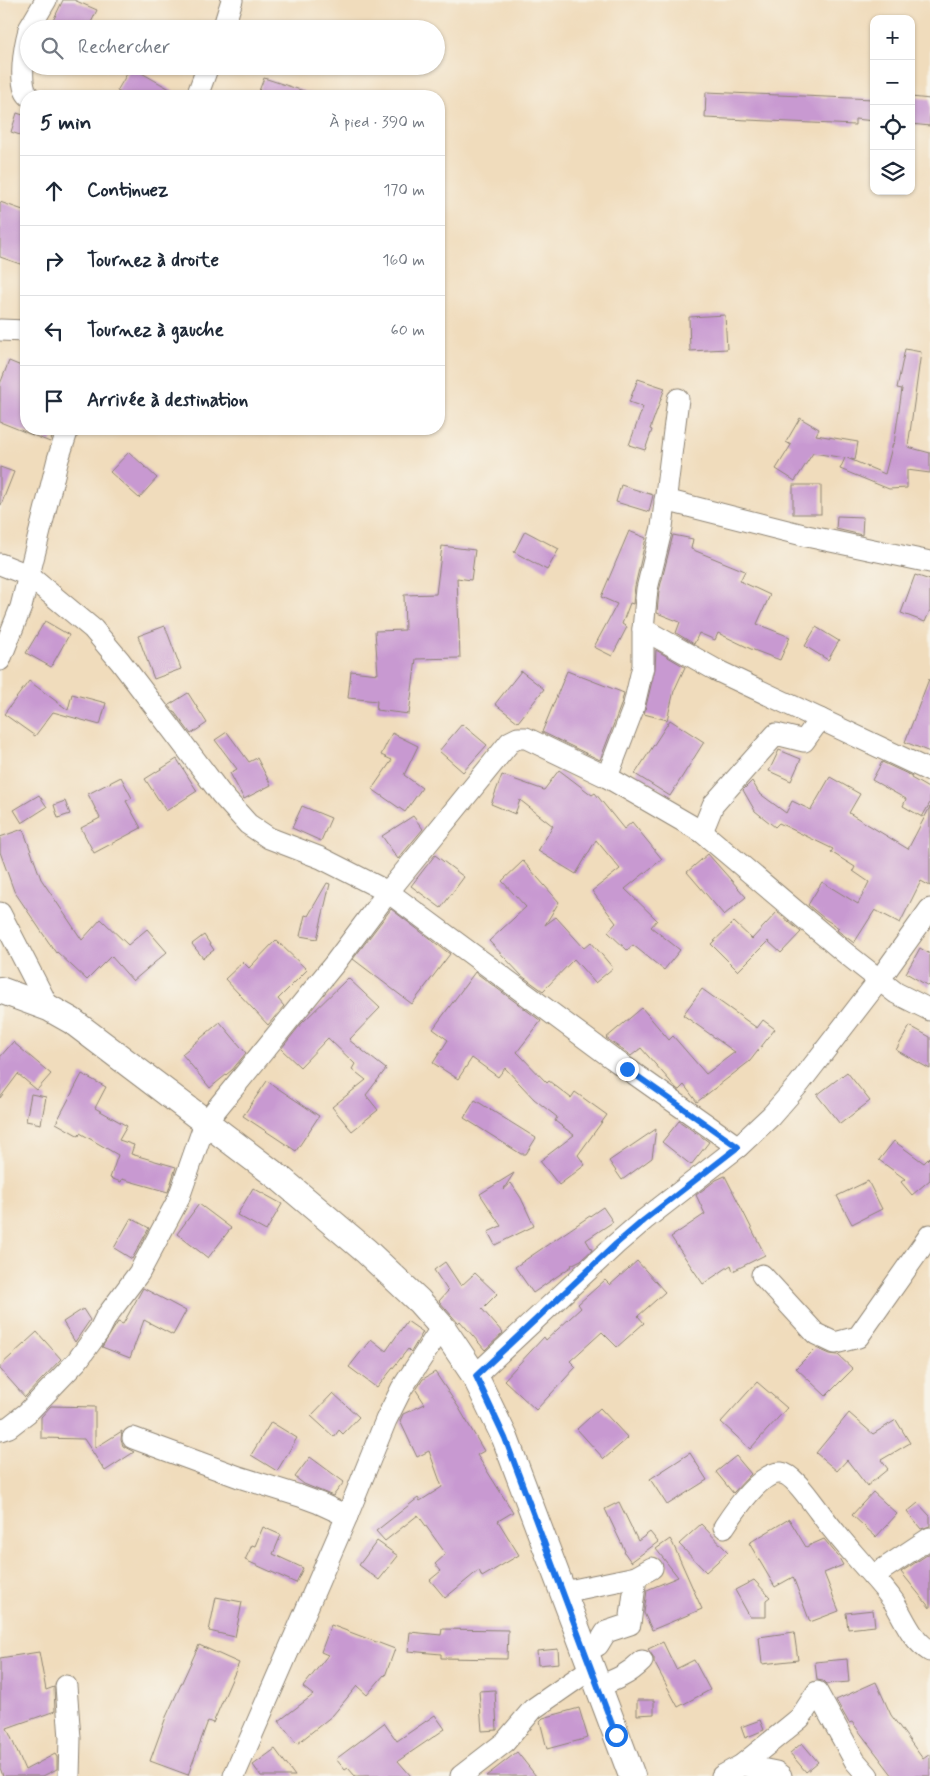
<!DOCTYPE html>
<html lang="fr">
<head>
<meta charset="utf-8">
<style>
  body { margin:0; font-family:Mynerve,sans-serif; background:#f2f2f3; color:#1f2937 }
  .controls { position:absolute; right:15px; top:15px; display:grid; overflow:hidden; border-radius:10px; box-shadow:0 1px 4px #0004 }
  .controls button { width:45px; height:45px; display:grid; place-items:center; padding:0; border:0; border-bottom:1px solid #e0e1e3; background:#fff; color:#1f2937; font:25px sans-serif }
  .stop { position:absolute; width:15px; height:15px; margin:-11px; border:4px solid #1a73e8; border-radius:50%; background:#fff }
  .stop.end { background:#1a73e8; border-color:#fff; box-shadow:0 1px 5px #0008 }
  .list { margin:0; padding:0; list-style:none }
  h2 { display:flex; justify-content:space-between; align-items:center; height:65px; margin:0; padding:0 20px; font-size:21px }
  h2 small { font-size:16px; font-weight:400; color:#747a83 }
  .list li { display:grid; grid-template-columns:32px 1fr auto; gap:15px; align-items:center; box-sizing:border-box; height:70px; padding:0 20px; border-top:1px solid #e0e1e3 }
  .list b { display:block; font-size:19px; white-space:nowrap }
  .list em { font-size:16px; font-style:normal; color:#747a83 }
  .icon { flex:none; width:28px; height:28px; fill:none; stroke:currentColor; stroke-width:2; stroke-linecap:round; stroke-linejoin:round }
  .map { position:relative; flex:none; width:930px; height:1776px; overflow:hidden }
  .search { position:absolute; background:#fff; box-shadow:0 1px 4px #0004; left:20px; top:20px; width:425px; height:55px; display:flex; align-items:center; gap:12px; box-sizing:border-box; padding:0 18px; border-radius:28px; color:#747a83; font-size:19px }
  .panel { position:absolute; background:#fff; box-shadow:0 1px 4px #0004; left:20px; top:90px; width:425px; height:345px; border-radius:20px }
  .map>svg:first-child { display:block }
  .building { fill:#c899d1 }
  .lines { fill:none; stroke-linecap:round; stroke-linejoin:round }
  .minor-casing { stroke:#8e8474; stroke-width:23 }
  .major-casing { stroke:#8e8474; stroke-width:28 }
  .minor { stroke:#fff; stroke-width:21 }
  .major { stroke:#fff; stroke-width:26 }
  .route { stroke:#1a73e8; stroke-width:6 }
</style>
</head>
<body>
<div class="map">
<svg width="930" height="1776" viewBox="0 0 930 1776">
  <rect width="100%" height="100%" fill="#f7f3e8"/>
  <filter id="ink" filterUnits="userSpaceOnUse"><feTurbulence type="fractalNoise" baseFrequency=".02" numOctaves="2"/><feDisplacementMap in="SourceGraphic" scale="10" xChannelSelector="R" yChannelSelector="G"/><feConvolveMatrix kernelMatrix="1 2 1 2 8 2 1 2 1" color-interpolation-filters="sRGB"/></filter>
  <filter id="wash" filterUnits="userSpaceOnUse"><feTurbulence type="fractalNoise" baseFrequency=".0096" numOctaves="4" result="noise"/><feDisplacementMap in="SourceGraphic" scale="20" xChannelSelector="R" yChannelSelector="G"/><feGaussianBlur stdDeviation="1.12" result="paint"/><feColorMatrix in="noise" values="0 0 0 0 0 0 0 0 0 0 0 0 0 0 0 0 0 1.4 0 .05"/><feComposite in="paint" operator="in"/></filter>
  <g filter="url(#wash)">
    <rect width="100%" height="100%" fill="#f0dcbc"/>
    <g id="blocks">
      <!-- building -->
      <g class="building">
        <polygon points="63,0 74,0 97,10 88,29 49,29"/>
        <polygon points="131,67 182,96 127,96 117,91"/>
        <polygon points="264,78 313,94 313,96 257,96"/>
        <polygon points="706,92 874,99 874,121 855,119 855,125 705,118"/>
        <polygon points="911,97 930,99 930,126 911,124"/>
        <polygon points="17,113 26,116 26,137 11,132"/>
        <polygon points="0,202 26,211 26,266 0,257"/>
        <polygon points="725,315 727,349 690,351 689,317"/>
        <polygon points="905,349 921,352 908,447 930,453 930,473 907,470 907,488 889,489 840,469 845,458 813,453 795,481 776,469 791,445 786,442 800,418 819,429 816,435 858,442 855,460 847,458 885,474 893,443 894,444 902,389 897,388"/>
        <polygon points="9,361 26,368 26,429 55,429 50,442 0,422 0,384"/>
        <polygon points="638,379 665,388 650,429 652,430 645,450 629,445 643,407 629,402"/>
        <polygon points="129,452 157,478 139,498 110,472"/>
        <polygon points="0,467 14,472 1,505 0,505"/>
        <polygon points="621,485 653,495 649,512 616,502"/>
        <rect x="793" y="485" width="28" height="29"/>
        <polygon points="837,516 863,517 862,535 836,529"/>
        <polygon points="525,531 559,549 547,570 514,552"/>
        <polygon points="629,531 646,538 635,586 633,604 630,603 622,624 627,627 612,656 594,647 617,604 601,597"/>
        <polygon points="673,535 693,539 691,549 745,571 740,581 770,595 757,624 790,637 780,660 751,649 718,633 715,640 699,633 694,644 676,633 680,622 657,613 659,591"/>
        <polygon points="442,546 475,550 471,580 457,578 460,658 416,659 409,714 376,710 377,701 348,698 351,671 378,674 375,631 405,630 404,595 436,594"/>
        <polygon points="915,575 930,580 930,610 925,622 901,613"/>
        <polygon points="45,621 69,635 51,667 26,653"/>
        <polygon points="165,626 181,669 154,679 138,636"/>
        <polygon points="816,627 839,641 828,660 805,646"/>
        <polygon points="656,650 685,667 674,691 667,720 644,714 655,669"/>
        <polygon points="521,671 544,689 518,722 495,704"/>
        <polygon points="567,671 624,693 621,705 600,760 542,732"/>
        <polygon points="929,679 930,680 930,752 905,742"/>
        <polygon points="29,681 68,710 72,694 106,703 100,725 53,712 35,736 4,714"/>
        <polygon points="188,693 207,723 191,734 169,705"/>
        <polygon points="670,720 704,742 670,796 635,774"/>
        <polygon points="462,724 487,745 463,772 439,751"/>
        <polygon points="227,732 249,762 257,758 271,785 244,799 230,773 237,769 215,740"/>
        <polygon points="392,733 418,746 404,775 422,788 405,812 372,789 392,760 381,755"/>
        <polygon points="779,750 801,759 791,781 769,771"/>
        <polygon points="177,759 197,791 166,811 145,779"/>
        <polygon points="882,762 912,776 911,778 930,789 930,803 922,817 903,806 906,799 872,780"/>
        <polygon points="559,770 592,795 595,793 624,829 632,822 662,859 625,889 657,920 651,927 680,950 664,970 633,945 627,950 608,932 616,923 592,891 620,869 596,840 576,874 538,851 553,826 520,800 515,814 491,804 502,775 544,790"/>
        <polygon points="121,777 132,798 126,801 141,828 94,853 81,828 100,818 88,794"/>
        <polygon points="830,777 860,794 849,813 908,849 930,807 930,886 921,881 900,923 875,910 854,943 837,930 839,928 825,919 808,905 822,882 858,904 869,882 853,871 855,867 831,852 833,849 779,823 775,827 755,811 743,790 752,781 759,793 786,813 792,801 811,810"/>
        <polygon points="39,795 47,807 22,823 14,810"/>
        <polygon points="65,801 70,814 58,818 54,805"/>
        <polygon points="302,806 331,818 321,841 292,828"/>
        <polygon points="413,816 423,829 398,859 382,836"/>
        <polygon points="23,829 41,879 82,940 101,919 128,945 147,929 167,952 133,981 111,956 87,980 57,952 56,953 14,891 0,852 0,837"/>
        <polygon points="708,854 746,897 724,915 687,872"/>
        <polygon points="435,855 464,877 441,908 411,886"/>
        <polygon points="523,861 559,902 545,925 556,917 584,948 591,942 613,968 595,983 574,959 543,991 522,976 489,941 526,907 502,881"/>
        <polygon points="327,883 330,884 317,939 300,936 305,915 308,916"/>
        <polygon points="391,909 450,954 412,1004 353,959"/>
        <polygon points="777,912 801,932 781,953 768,941 738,971 711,944 734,922 752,939"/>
        <polygon points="204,935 214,950 203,958 192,944"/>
        <polygon points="276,940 307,970 278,999 284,1006 268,1025 225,979 243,962 249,968"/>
        <polygon points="920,948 930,954 930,987 906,973"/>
        <polygon points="475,972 541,1021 517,1052 547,1083 549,1081 571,1098 575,1092 607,1115 578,1155 585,1165 559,1185 540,1161 574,1135 555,1121 557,1117 534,1099 505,1068 498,1077 472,1058 458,1079 433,1063 448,1040 433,1029"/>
        <polygon points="348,978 380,1008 349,1040 386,1069 366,1095 378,1110 352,1131 332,1107 366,1080 352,1069 355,1064 328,1038 300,1067 281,1049 301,1024"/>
        <polygon points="702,989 757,1028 763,1020 775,1029 750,1061 697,1102 684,1085 679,1090 677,1089 641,1048 631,1056 606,1038 642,1008 669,1040 673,1036 706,1074 735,1052 683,1015"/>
        <polygon points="220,1022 246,1053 232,1070 210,1088 182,1054"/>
        <polygon points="910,1026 930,1037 930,1069 896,1050"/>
        <polygon points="13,1042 51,1074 37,1090 18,1074 0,1098 0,1057"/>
        <polygon points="847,1072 870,1101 840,1124 817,1095"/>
        <polygon points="82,1074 106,1087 95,1108 127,1126 119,1140 134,1145 131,1154 176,1167 168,1192 122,1179 121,1182 110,1178 118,1155 80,1133 79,1136 56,1123"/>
        <polygon points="267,1081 319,1116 296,1151 243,1116"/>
        <polygon points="31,1094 46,1097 41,1124 26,1121"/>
        <polygon points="475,1100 536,1138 526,1154 521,1154 464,1118"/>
        <polygon points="679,1121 709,1142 691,1165 662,1142"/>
        <polygon points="656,1129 652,1158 622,1180 609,1161"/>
        <polygon points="894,1141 924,1163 930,1157 930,1180 912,1195 901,1182 905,1179 879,1160"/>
        <polygon points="514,1173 503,1190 511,1183 521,1198 534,1226 495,1245 488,1232 501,1226 480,1194"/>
        <polygon points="725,1176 765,1255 733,1271 731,1265 703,1284 671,1237 705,1214 696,1195 716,1180"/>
        <polygon points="868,1181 882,1209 852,1224 837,1196"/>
        <polygon points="253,1188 282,1204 266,1231 237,1215"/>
        <polygon points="199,1204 231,1228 208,1258 177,1234"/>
        <polygon points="603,1207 613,1222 586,1240 592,1250 581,1260 571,1265 572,1266 533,1293 515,1267"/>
        <polygon points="131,1218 149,1228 132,1259 114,1248"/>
        <polygon points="637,1261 665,1292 638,1316 644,1323 617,1347 602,1332 570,1361 576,1367 536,1410 504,1380 544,1337 546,1340 581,1308 578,1304 605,1280 610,1285"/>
        <polygon points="445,1262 461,1286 475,1273 497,1294 482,1309 503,1333 485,1350 460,1321 458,1323 439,1301 448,1291 434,1270"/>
        <polygon points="143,1288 186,1311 173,1335 144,1320 130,1358 102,1347 118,1322 123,1324"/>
        <polygon points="83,1309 90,1320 75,1342 63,1322"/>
        <polygon points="407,1321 423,1332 411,1352 408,1349 377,1388 349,1367 371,1339 386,1351"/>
        <polygon points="37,1332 61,1359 25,1397 0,1369 0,1366"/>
        <polygon points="816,1348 830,1354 838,1355 853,1369 826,1396 796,1368"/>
        <polygon points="435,1372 459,1408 484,1451 477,1455 513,1512 498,1521 519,1555 482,1577 479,1570 445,1598 430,1580 441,1571 435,1564 446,1554 418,1515 385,1541 376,1531 418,1498 420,1501 442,1487 429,1451 417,1457 400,1421 403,1414 425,1404 416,1390 423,1379"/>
        <polygon points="757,1382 787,1408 750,1449 721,1422"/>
        <polygon points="333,1393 359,1417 343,1434 339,1430 334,1437 311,1416"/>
        <polygon points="51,1406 95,1407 95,1448 122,1431 121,1440 123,1446 134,1452 105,1471 84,1439 41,1438 41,1417"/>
        <polygon points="600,1408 628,1438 604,1459 577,1429"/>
        <polygon points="849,1413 873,1434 896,1420 910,1443 881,1460 888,1469 867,1486 847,1460 837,1471 816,1453"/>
        <polygon points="271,1422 297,1438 277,1471 251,1455"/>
        <polygon points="690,1453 707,1480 667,1505 650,1479"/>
        <polygon points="736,1456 751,1474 733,1493 716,1472"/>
        <polygon points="310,1457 344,1482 333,1496 304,1484 295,1477"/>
        <polygon points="873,1492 897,1514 876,1537 852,1515"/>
        <polygon points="619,1502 638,1541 650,1532 658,1542 631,1562 624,1552 625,1551 605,1509"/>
        <polygon points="918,1503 930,1516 930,1526 921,1529 907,1512"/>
        <polygon points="789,1519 806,1547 824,1539 838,1556 843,1565 824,1573 839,1611 810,1622 793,1577 775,1587 749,1543"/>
        <polygon points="701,1524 728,1552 706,1572 679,1544"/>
        <polygon points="263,1527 281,1535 273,1554 303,1568 296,1583 245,1560 252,1545 255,1546"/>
        <polygon points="670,1539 673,1544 702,1609 652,1630 644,1613 647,1590 678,1577 656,1549"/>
        <polygon points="377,1541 398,1556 379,1580 359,1565"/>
        <polygon points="930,1553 930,1608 901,1572"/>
        <polygon points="754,1580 770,1597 766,1600 766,1617 750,1617 735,1590"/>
        <polygon points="216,1597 242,1602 235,1637 209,1631"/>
        <polygon points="873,1610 875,1626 848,1629 846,1613"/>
        <polygon points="331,1625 395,1649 385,1676 384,1675 367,1695 357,1686 333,1715 297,1744 279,1721 313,1695 303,1687 328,1655 321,1652"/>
        <polygon points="442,1629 508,1630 507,1659 441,1658 441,1654 408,1651 410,1632 441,1635"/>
        <polygon points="794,1632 798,1660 762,1664 759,1637"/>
        <polygon points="663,1642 676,1669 694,1660 710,1690 678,1707 654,1662 654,1658 648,1649"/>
        <polygon points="199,1645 239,1663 213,1723 208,1721 188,1775 150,1761 166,1717"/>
        <polygon points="558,1649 559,1663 538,1665 537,1651"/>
        <polygon points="39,1652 46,1690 54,1687 55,1711 7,1728 25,1770 55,1754 57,1757 57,1769 43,1776 3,1776 0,1768 0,1658"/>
        <polygon points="847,1659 849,1682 826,1684 823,1681 817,1680 815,1662"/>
        <polygon points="876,1682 891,1715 923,1759 930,1754 930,1776 893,1776 852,1722 849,1723 836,1700"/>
        <polygon points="495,1690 497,1730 482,1731 479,1691"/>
        <polygon points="637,1700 654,1700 654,1714 637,1715"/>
        <polygon points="579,1708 588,1738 547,1749 540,1721 543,1718"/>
        <polygon points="435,1715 445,1729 398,1761 411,1776 355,1776 348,1768 345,1770 336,1759 384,1723 397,1741"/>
        <polygon points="760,1720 764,1730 745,1738 741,1727"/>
        <polygon points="802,1743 818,1762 806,1772 790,1753"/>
        <polygon points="275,1749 295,1776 261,1776 253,1765"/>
        <polygon points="517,1752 536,1776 486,1776"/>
      </g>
    </g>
  </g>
  <g filter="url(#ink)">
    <use href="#blocks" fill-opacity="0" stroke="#8e8474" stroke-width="1"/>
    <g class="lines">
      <defs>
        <g id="minor">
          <polyline points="29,29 46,0"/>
          <polyline points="223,29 232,0"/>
          <path d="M 29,30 C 25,44 17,87 29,96"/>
          <polyline points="197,96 208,66"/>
          <polyline points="0,330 26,331"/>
          <polyline points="665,500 807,536 930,562"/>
          <polyline points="0,564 28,575 93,629 120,661 221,794 248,824 269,838 321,858 388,892 612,1058 738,1147"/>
          <polyline points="643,629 716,670 930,771"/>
          <polyline points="0,660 21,607 58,459 68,429"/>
          <polyline points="607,777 633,709 643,666 643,629 647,589 662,527 678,399"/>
          <polyline points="702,832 713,805 776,734 804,741 820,719"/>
          <polyline points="0,913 49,1008"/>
          <polyline points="762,1275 816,1334 835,1343 858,1337 930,1235"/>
          <polyline points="475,1376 616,1244 644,1220 738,1147 771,1116 799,1084 880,979 930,909"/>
          <polyline points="0,1430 9,1427 27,1413 77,1361 99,1331 106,1317 139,1273 178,1200 205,1123 335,963 388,892 510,742 518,738 526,738 607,777 702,832 844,952 896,993 930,1010"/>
          <polyline points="133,1438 239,1477 300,1496 319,1503 347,1516"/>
          <path d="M 724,1527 C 734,1512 761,1471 781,1473 C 793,1474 811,1501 818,1510 C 830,1527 843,1542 857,1558 C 869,1572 883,1586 894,1602 C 905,1620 911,1639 930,1651"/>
          <polyline points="873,1576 930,1538"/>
          <polyline points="564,1592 636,1577 652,1568"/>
          <polyline points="586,1652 598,1645 606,1632 630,1624 636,1577"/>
          <polyline points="66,1686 70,1738 69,1776"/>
          <path d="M 598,1686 C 616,1680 629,1674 642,1661"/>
          <polyline points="742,1765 776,1772 781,1776"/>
          <polyline points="234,1776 347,1516 386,1420 402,1388 442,1327"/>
          <polyline points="461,1776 505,1742 533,1709 592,1668"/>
          <polyline points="722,1776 742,1765 800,1718 817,1692 855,1761 868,1776"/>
        </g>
        <polyline id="major" points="0,990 49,1008 72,1021 282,1180 366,1251 419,1301 442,1327 475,1376 505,1438 632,1776"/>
      </defs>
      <!-- minor casing -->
      <use href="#minor" class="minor-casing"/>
      <!-- major casing -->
      <use href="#major" class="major-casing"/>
      <!-- minor -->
      <use href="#minor" class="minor"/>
      <!-- major -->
      <use href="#major" class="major"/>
    </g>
  </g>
  <g class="lines" filter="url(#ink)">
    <!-- route -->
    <polyline class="route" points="616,1735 505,1438 476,1376 616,1244 644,1220 738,1147 627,1069"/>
  </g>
</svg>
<div class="controls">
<button>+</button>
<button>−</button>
<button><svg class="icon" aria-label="locate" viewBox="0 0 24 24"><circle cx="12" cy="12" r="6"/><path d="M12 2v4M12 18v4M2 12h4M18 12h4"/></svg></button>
<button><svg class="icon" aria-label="layers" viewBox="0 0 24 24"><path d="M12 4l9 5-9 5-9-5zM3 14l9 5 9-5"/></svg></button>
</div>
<div class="stop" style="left:616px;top:1735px"></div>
<div class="stop end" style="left:627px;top:1069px"></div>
<div class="search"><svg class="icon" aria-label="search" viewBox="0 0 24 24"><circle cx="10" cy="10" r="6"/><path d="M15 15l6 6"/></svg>Rechercher</div>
<section class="panel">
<h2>5 min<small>À pied · 390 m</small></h2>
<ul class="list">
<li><svg class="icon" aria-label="ahead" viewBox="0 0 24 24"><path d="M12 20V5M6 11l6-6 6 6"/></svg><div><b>Continuez</b></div><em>170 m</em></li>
<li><svg class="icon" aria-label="right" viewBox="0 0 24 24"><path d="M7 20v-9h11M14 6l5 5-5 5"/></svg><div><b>Tournez à droite</b></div><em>160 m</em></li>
<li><svg class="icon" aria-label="left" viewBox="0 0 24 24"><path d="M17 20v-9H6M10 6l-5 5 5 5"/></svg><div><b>Tournez à gauche</b></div><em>60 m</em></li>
<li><svg class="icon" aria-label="arrive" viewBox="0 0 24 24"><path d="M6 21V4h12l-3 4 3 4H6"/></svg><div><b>Arrivée à destination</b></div></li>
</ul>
</section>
</div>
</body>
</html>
